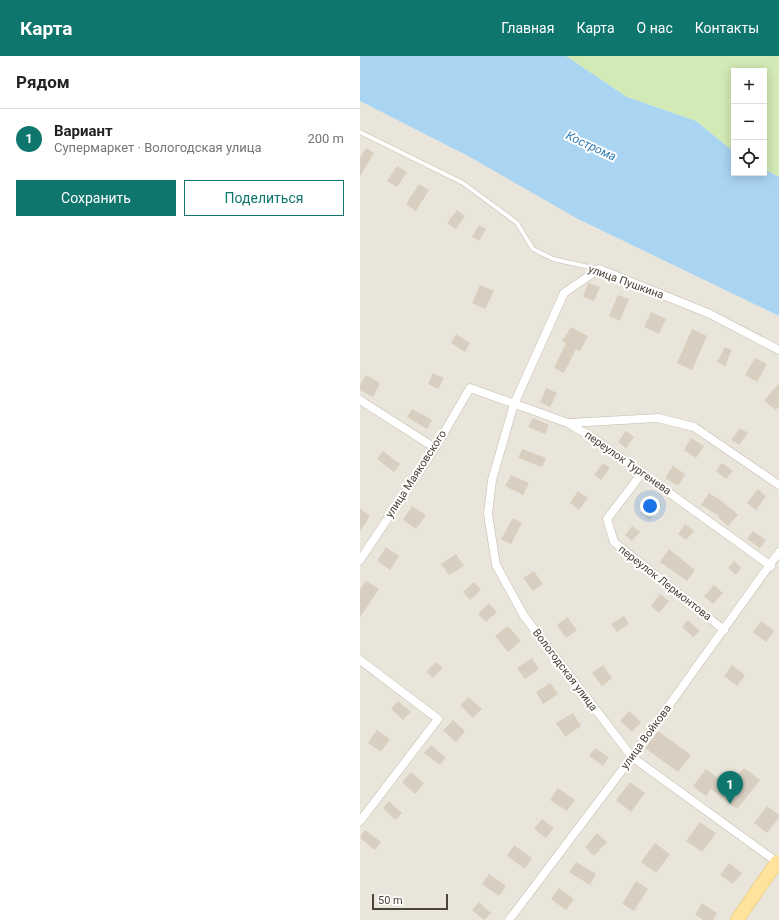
<!DOCTYPE html>
<html lang="ru">
<head>
<meta charset="utf-8">
<style>
  body { margin:0; font-family:Roboto,sans-serif; background:#f6f6f6; color:#222 }
  .controls { position:absolute; right:12px; top:12px; display:grid; overflow:hidden; border-radius:0px; box-shadow:0 2px 10px #0003 }
  .controls button { width:36px; height:36px; display:grid; place-items:center; padding:0; border:0; border-bottom:1px solid #e0e0e0; background:#fff; color:#222; font:20px sans-serif }
  .scale { position:absolute; left:12px; bottom:10px; width:76px; box-sizing:border-box; padding-left:4px; border:2px solid #4b4439; border-top:0; font-size:11px; line-height:14px; white-space:nowrap; color:#4b4439; -webkit-text-stroke:3px #fff; paint-order:stroke }
  .you { position:absolute; left:290px; top:450px; width:14px; height:14px; margin:-10px; border:3px solid #fff; border-radius:50%; background:#1a73e8; box-shadow:0 0 0 6px #1a73e833 }
  .badge { display:grid; place-items:center; width:26px; height:26px; border-radius:50%; background:#0f766e; color:#fff; font-size:13px; font-weight:700 }
  .pin { position:absolute; translate:-50% -33px; filter:drop-shadow(0 1px 2px #0008) }
  .pin::after { content:''; position:absolute; top:21px; width:14px; height:12px; background:inherit; clip-path:polygon(0 0,100% 0,50% 100%) }
  .list { margin:0; padding:0; list-style:none }
  h2 { display:flex; justify-content:space-between; align-items:center; height:52px; margin:0; padding:0 16px; font-size:17px }
  h2 small { font-size:13px; font-weight:400; color:#767676 }
  .list li { display:grid; grid-template-columns:26px 1fr auto; gap:12px; align-items:center; box-sizing:border-box; height:60px; padding:0 16px; border-top:1px solid #e0e0e0 }
  .list b { display:block; font-size:15px; white-space:nowrap }
  .list p { margin:0; font-size:13px; white-space:nowrap; color:#767676 }
  .list em { font-size:13px; font-style:normal; color:#767676 }
  .actions { display:flex; gap:8px; padding:12px 16px }
  .actions a { flex:1; padding:9px 0; border:1px solid #0f766e; border-radius:0px; text-align:center; font-size:14px; color:#0f766e }
  .actions .main { background:#0f766e; color:#fff }
  .icon { flex:none; width:22px; height:22px; fill:none; stroke:currentColor; stroke-width:2; stroke-linecap:round; stroke-linejoin:round }
  .map { position:relative; flex:none; width:419px; height:864px; overflow:hidden }
  header { display:flex; align-items:center; gap:24px; box-sizing:border-box; height:56px; padding:0 20px; background:#0f766e; color:#fff }
  header strong { font-size:19px }
  nav { display:flex; gap:22px; margin-inline-start:auto; font-size:14px }
  main { display:flex }
  aside { flex:1; background:#fff }
  .map>svg:first-child { display:block }
  .residential { fill:#eae5da }
  .green { fill:#d2eab5 }
  .water { fill:#a9d4f2 }
  .building { fill:#d8cfc1 }
  .lines { fill:none; stroke-linecap:round; stroke-linejoin:round }
  .service-casing { stroke:#c2bbae; stroke-width:5 }
  .minor-casing { stroke:#c2bbae; stroke-width:9 }
  .primary-casing { stroke:#e6c16a; stroke-width:14 }
  .service { stroke:#fff; stroke-width:4 }
  .minor { stroke:#fff; stroke-width:8 }
  .primary { stroke:#ffe39c; stroke-width:13 }
  .labels { text-anchor:middle; dominant-baseline:central; stroke-width:4; stroke-linejoin:round; paint-order:stroke }
  .street-label { font-size:11px; fill:#4b4439; stroke:#fff }
  .water-label { font-size:12px; font-style:italic; fill:#2e7ab2; stroke:#fff }
</style>
</head>
<body>
<header>
<strong>Карта</strong>
<nav><a>Главная</a><a>Карта</a><a>О нас</a><a>Контакты</a></nav>
</header>
<main>
<aside>
<h2>Рядом<small></small></h2>
<ul class="list">
<li><span class="badge">1</span><div><b>Вариант</b><p>Супермаркет · Вологодская улица</p></div><em>200 m</em></li>
</ul>
<div class="actions"><a class="main">Сохранить</a><a>Поделиться</a></div>
</aside>
<div class="map">
<svg width="419" height="864" viewBox="0 0 419 864">
  <rect width="100%" height="100%" fill="#f6f3ec"/>
  <!-- residential -->
  <polygon class="residential" points="0,45 108,100 218,163 419,260 419,864 0,864"/>
  <!-- green -->
  <polygon class="green" points="206,0 419,0 419,121 404,113 404,15 374,15 374,96 336,65 267,41"/>
  <!-- water -->
  <polygon class="water" points="0,0 206,0 267,41 336,65 374,96 374,117 404,117 404,113 419,121 419,260 218,163 108,100 0,45"/>
  <!-- building -->
  <g class="building">
    <polygon points="6,92 14,97 0,120 0,102"/>
    <polygon points="37,110 47,116 37,131 27,125"/>
    <polygon points="59,128 69,134 56,155 46,148"/>
    <polygon points="97,154 105,160 96,173 87,167"/>
    <polygon points="119,169 126,173 119,185 112,181"/>
    <polygon points="228,227 240,231 234,245 223,241"/>
    <polygon points="120,229 134,235 125,253 112,247"/>
    <polygon points="258,239 269,243 260,265 249,260"/>
    <polygon points="291,256 306,263 299,278 284,271"/>
    <polygon points="211,271 228,280 220,295 216,293 204,317 194,312 206,287 202,285"/>
    <polygon points="332,273 347,280 332,314 317,307"/>
    <polygon points="96,278 110,287 105,296 91,287"/>
    <polygon points="365,291 372,294 365,310 357,306"/>
    <polygon points="395,302 407,308 397,326 385,319"/>
    <polygon points="73,317 84,322 78,333 68,328"/>
    <polygon points="6,319 20,327 13,341 0,334 0,329"/>
    <polygon points="419,327 419,350 416,354 404,345"/>
    <polygon points="186,332 197,337 190,351 180,346"/>
    <polygon points="52,353 72,364 67,373 47,361"/>
    <polygon points="173,362 189,369 185,378 168,371"/>
    <polygon points="380,372 388,377 379,389 371,384"/>
    <polygon points="266,375 274,381 266,392 258,386"/>
    <polygon points="331,382 344,390 336,402 324,394"/>
    <polygon points="162,393 186,402 182,411 158,402"/>
    <polygon points="23,395 40,408 34,416 17,403"/>
    <polygon points="243,407 250,412 241,424 234,419"/>
    <polygon points="362,407 373,415 366,423 356,415"/>
    <polygon points="313,410 325,418 318,430 305,422"/>
    <polygon points="151,419 169,427 163,439 145,430"/>
    <polygon points="398,433 406,440 396,454 387,447"/>
    <polygon points="218,435 228,442 219,454 210,447"/>
    <polygon points="349,437 363,446 378,459 368,470 358,461 359,460 341,449"/>
    <polygon points="292,441 302,449 290,464 280,457"/>
    <polygon points="52,450 66,459 56,473 43,464"/>
    <polygon points="0,453 10,460 0,475"/>
    <polygon points="153,462 162,467 151,488 141,483"/>
    <polygon points="325,468 334,475 326,484 318,478"/>
    <polygon points="272,470 280,476 272,485 265,479"/>
    <polygon points="393,475 406,484 400,492 387,483"/>
    <polygon points="26,491 39,500 30,514 17,505"/>
    <polygon points="309,493 335,514 327,525 300,506"/>
    <polygon points="96,498 104,510 89,519 81,508"/>
    <polygon points="374,505 381,512 376,519 368,512"/>
    <polygon points="174,515 183,528 173,535 163,522"/>
    <polygon points="6,525 19,533 0,561 0,533"/>
    <polygon points="114,526 121,534 110,544 103,536"/>
    <polygon points="354,529 363,537 353,548 344,540"/>
    <polygon points="300,538 309,545 299,557 291,550"/>
    <polygon points="129,547 137,556 126,566 118,558"/>
    <polygon points="264,560 269,568 257,576 251,568"/>
    <polygon points="207,561 217,574 206,582 197,569"/>
    <polygon points="328,564 340,575 333,581 322,571"/>
    <polygon points="401,565 414,575 406,586 393,576"/>
    <polygon points="148,570 161,585 148,596 135,580"/>
    <polygon points="172,602 179,613 165,623 157,612"/>
    <polygon points="76,606 83,612 73,622 66,616"/>
    <polygon points="243,609 252,622 242,630 232,617"/>
    <polygon points="372,609 385,619 377,630 364,620"/>
    <polygon points="190,627 198,638 183,648 176,636"/>
    <polygon points="109,641 122,653 113,662 100,649"/>
    <polygon points="38,645 51,656 43,664 31,653"/>
    <polygon points="269,655 281,666 272,676 260,665"/>
    <polygon points="213,657 221,670 205,681 196,667"/>
    <polygon points="93,664 105,675 96,686 83,674"/>
    <polygon points="17,674 30,683 21,696 8,687"/>
    <polygon points="298,675 331,699 318,716 285,692"/>
    <polygon points="71,689 86,702 80,709 64,697"/>
    <polygon points="235,692 249,701 243,710 229,700"/>
    <polygon points="384,712 400,724 377,753 351,733 346,740 333,730 346,713 369,730"/>
    <polygon points="51,716 64,727 55,738 42,726"/>
    <polygon points="270,726 285,737 271,756 256,744"/>
    <polygon points="198,732 215,744 207,755 190,744"/>
    <polygon points="29,745 42,757 35,764 23,752"/>
    <polygon points="407,750 419,759 419,762 407,777 394,767"/>
    <polygon points="182,763 194,772 186,782 174,773"/>
    <polygon points="340,766 356,777 342,796 326,785"/>
    <polygon points="5,774 21,786 15,794 0,782"/>
    <polygon points="237,777 247,786 234,800 225,791"/>
    <polygon points="295,787 310,798 296,817 281,806"/>
    <polygon points="154,789 172,802 165,813 147,800"/>
    <polygon points="216,806 236,818 230,829 209,816"/>
    <polygon points="369,807 382,817 373,828 360,819"/>
    <polygon points="129,818 146,830 139,840 122,828"/>
    <polygon points="276,825 288,833 274,855 262,848"/>
    <polygon points="199,832 214,843 206,854 191,843"/>
    <polygon points="119,846 131,857 124,864 112,854"/>
    <polygon points="342,847 357,857 353,864 343,864 335,859"/>
  </g>
  <g class="lines">
    <defs>
      <polyline id="service" points="0,76 103,127 157,167 173,193 193,203 238,213"/>
      <g id="minor">
        <polyline points="419,294 350,258 239,213 204,237 154,348 132,424 128,458 136,509 164,560 272,701 417,806 419,803"/>
        <polyline points="0,344 75,392"/>
        <polyline points="209,367 298,362 334,371 419,429"/>
        <polyline points="282,417 247,463 254,486 364,574"/>
        <polyline points="0,504 75,392 110,332 208,367 233,382 411,510"/>
        <polyline points="0,604 78,663 0,765"/>
        <polyline points="149,864 272,701 419,496"/>
      </g>
      <polyline id="primary" points="377,864 417,806 419,807"/>
    </defs>
    <!-- service casing -->
    <use href="#service" class="service-casing"/>
    <!-- minor casing -->
    <use href="#minor" class="minor-casing"/>
    <!-- primary casing -->
    <use href="#primary" class="primary-casing"/>
    <!-- service -->
    <use href="#service" class="service"/>
    <!-- minor -->
    <use href="#minor" class="minor"/>
    <!-- primary -->
    <use href="#primary" class="primary"/>
  </g>
  <g class="labels">
    <!-- street labels -->
    <g class="street-label">
      <text transform="translate(266 226) rotate(20)">улица Пушкина</text>
      <text transform="translate(268 407) rotate(35)">переулок Тургенева</text>
      <text transform="translate(56 418) rotate(-57)">улица Маяковского</text>
      <text transform="translate(305 527) rotate(38)">переулок Лермонтова</text>
      <text transform="translate(205 614) rotate(53)">Вологодская улица</text>
      <text transform="translate(286 681) rotate(-54)">улица Войкова</text>
    </g>
    <!-- water labels -->
    <g class="water-label">
      <text transform="translate(231 90) rotate(25)">Кострома</text>
    </g>
  </g>
</svg>
<div class="controls">
<button>+</button>
<button>−</button>
<button><svg class="icon" aria-label="locate" viewBox="0 0 24 24"><circle cx="12" cy="12" r="6"/><path d="M12 2v4M12 18v4M2 12h4M18 12h4"/></svg></button>
</div>
<div class="scale">50 m</div>
<div class="you"></div>
<div class="pin badge" style="left:370px;top:748px">1</div>
</div>
</main>
</body>
</html>
